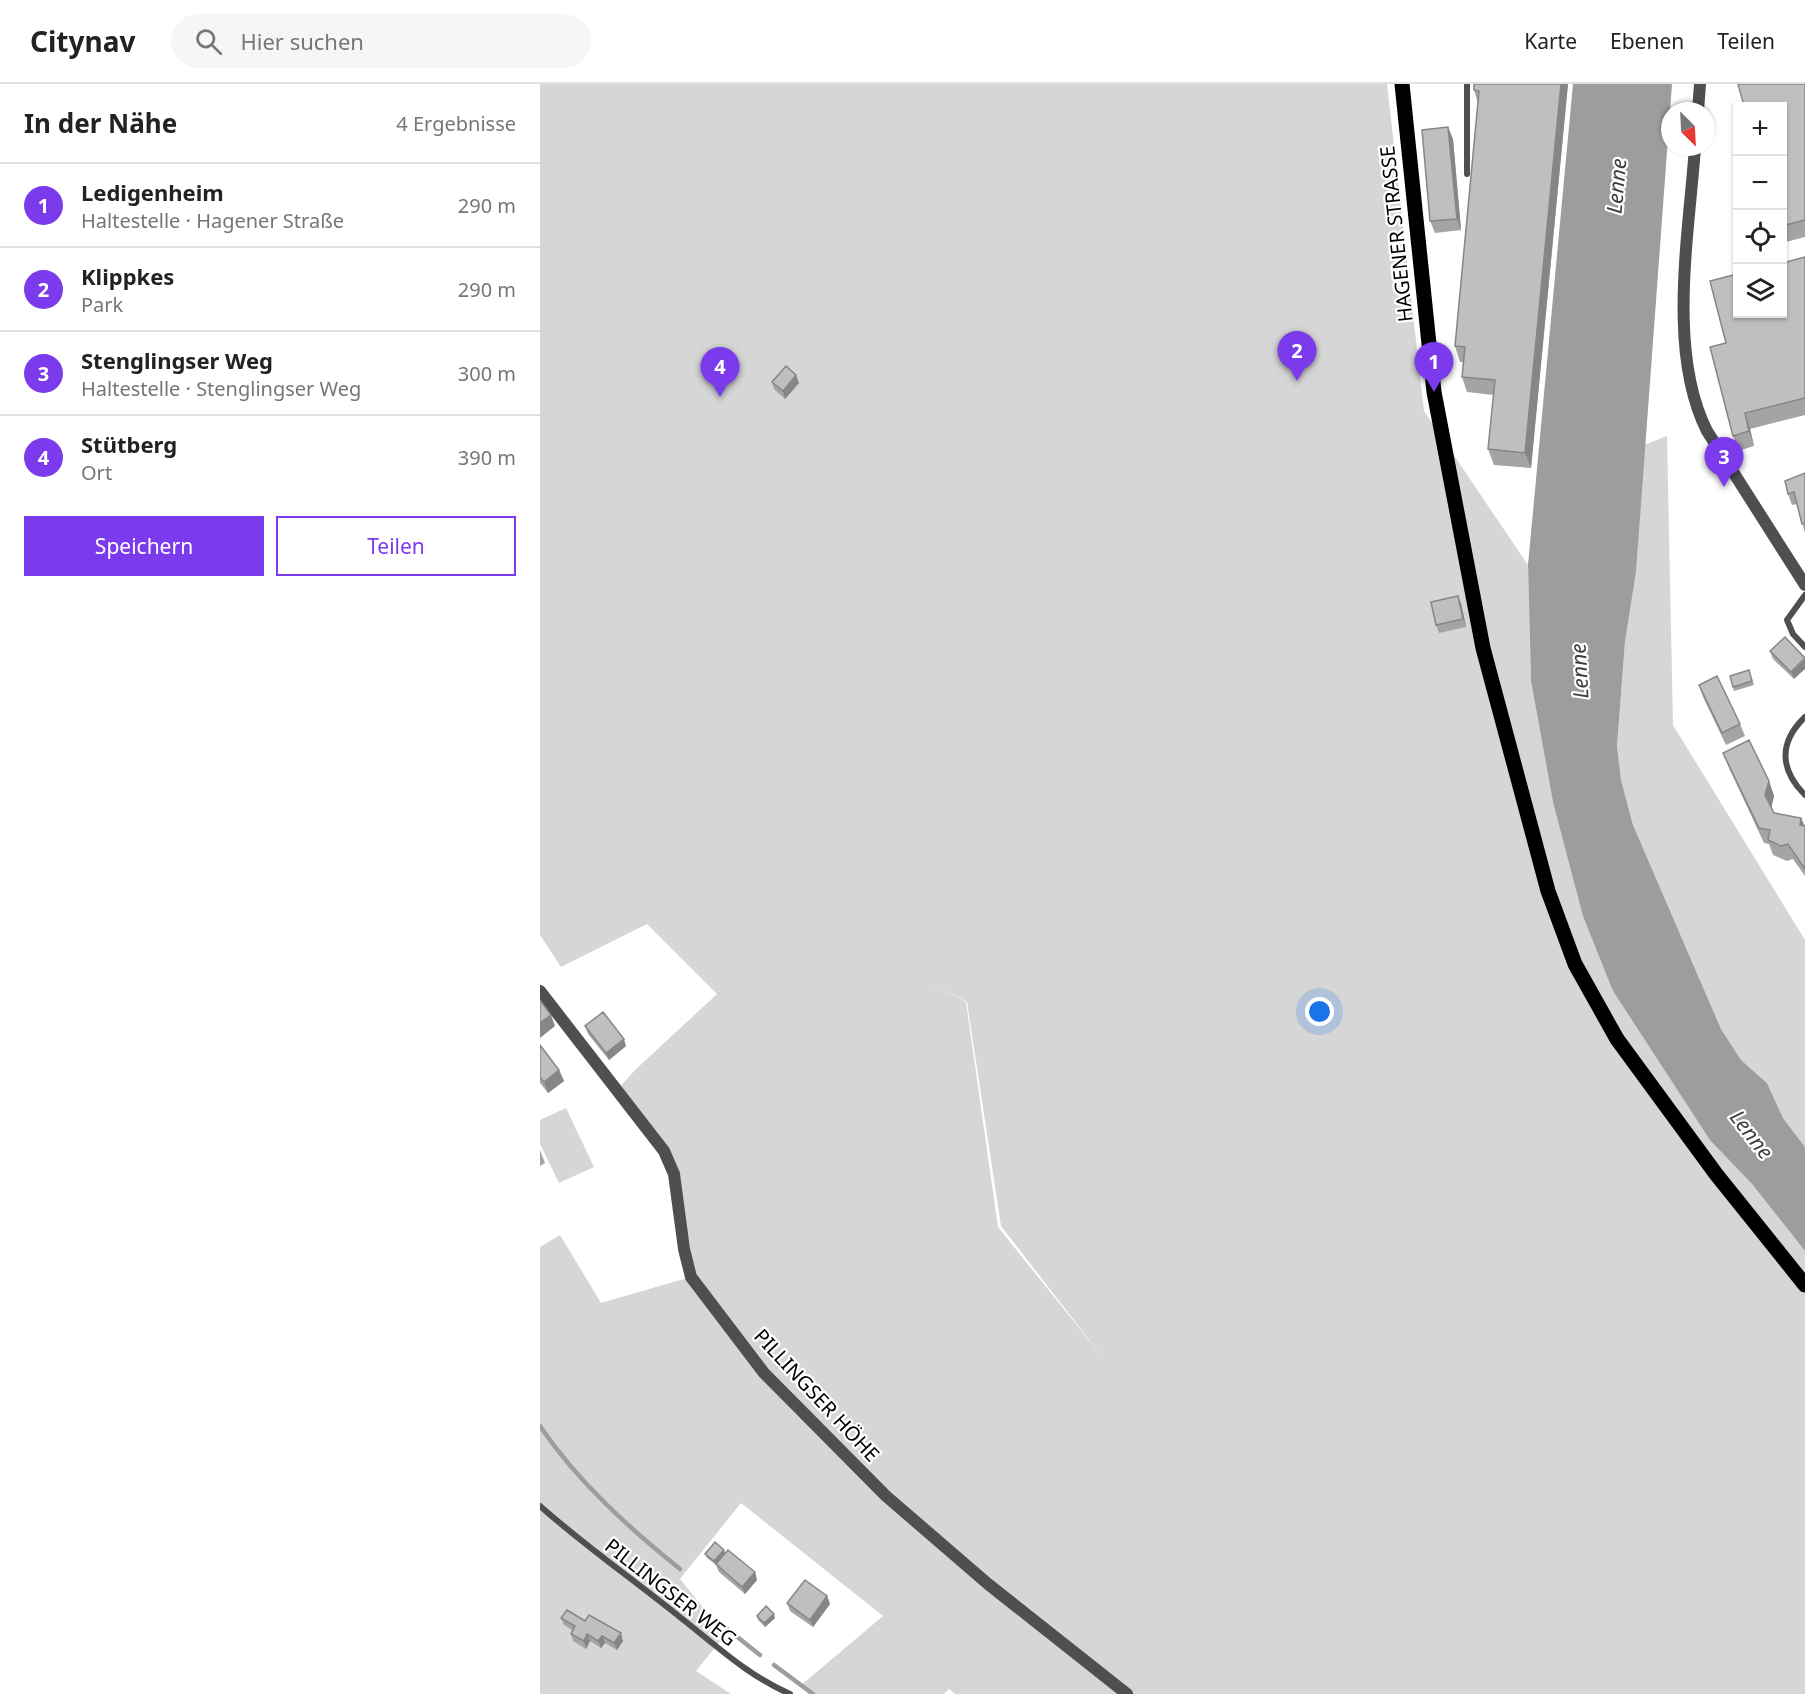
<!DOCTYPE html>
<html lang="de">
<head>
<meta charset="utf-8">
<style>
  body { margin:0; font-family:"Noto Sans",sans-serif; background:#f6f6f6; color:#222 }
  .controls { position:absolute; right:18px; top:18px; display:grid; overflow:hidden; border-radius:0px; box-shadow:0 2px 4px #0004 }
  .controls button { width:54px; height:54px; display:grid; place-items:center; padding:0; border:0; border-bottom:2px solid #e0e0e0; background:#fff; color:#222; font:30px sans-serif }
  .compass { position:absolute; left:1121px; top:18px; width:54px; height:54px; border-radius:50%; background:#fff; box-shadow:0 2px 4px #0004; rotate:156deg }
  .you { position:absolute; left:780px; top:928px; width:21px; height:21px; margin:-15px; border:4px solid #fff; border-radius:50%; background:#1a73e8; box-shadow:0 0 0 9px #1a73e833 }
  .badge { display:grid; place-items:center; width:39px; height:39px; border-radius:50%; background:#7c3aed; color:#fff; font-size:20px; font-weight:700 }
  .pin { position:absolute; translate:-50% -50px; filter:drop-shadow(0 2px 3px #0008) }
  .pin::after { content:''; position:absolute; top:32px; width:21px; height:18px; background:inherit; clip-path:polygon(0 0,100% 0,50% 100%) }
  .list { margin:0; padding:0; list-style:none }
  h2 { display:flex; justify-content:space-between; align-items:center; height:78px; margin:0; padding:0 24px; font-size:26px }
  h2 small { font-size:20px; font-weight:400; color:#767676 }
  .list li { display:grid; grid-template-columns:39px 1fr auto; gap:18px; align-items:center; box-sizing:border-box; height:84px; padding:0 24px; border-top:2px solid #e0e0e0 }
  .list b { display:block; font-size:22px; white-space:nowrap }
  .list p { margin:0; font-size:20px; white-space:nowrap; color:#767676 }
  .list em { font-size:20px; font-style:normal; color:#767676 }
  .actions { display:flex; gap:12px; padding:18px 24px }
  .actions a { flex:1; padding:14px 0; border:2px solid #7c3aed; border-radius:0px; text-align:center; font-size:21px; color:#7c3aed }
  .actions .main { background:#7c3aed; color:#fff }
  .icon { flex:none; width:33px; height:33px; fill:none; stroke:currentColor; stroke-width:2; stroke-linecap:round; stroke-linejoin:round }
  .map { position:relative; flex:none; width:1265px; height:1610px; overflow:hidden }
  header { display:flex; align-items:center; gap:36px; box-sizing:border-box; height:84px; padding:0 30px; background:#fff; border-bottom:2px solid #e0e0e0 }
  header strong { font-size:28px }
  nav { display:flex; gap:33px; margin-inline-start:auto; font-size:21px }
  .search { width:420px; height:54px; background:#f6f6f6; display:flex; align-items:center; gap:15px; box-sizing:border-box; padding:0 21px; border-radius:33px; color:#767676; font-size:22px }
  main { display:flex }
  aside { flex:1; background:#fff }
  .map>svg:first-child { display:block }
  .green { fill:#d6d6d6; fill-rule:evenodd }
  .water { fill:#9d9d9d }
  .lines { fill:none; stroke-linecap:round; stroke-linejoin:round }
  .stream { stroke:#9d9d9d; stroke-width:4.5 }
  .lane { stroke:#4f4f4f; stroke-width:6 }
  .street { stroke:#4f4f4f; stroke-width:12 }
  .primary { stroke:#000; stroke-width:15 }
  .wall { fill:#a4a4a4 }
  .shaded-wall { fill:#868686 }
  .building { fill:#bfbfbf; stroke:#868686; stroke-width:1.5 }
  .labels { text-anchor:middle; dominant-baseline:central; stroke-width:4.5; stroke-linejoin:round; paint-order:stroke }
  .street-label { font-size:20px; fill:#000; stroke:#fff }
  .water-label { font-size:21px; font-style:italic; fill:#3e3e3e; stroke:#fff }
</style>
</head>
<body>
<header>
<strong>Citynav</strong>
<div class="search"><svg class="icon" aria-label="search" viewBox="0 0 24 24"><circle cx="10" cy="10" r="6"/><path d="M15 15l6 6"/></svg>Hier suchen</div>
<nav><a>Karte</a><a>Ebenen</a><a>Teilen</a></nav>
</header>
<main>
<aside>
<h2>In der Nähe<small>4 Ergebnisse</small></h2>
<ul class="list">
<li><span class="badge">1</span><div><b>Ledigenheim</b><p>Haltestelle · Hagener Straße</p></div><em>290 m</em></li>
<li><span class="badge">2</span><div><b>Klippkes</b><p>Park</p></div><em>290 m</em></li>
<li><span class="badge">3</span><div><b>Stenglingser Weg</b><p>Haltestelle · Stenglingser Weg</p></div><em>300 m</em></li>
<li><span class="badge">4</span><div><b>Stütberg</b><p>Ort</p></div><em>390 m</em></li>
</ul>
<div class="actions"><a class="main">Speichern</a><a>Teilen</a></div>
</aside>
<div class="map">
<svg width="1265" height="1610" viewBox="0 0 1265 1610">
  <rect width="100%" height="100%" fill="#fff"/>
  <!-- green -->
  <g class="green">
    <path d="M 0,0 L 847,0 L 884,327 L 988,481 L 991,597 L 1013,718 L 1073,907 L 1170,1055 L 1212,1100 L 1265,1167 L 1265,1610 L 590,1610 L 450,1498 L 344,1405 L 226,1287 L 155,1192 L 137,1090 L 78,1005 L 95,986 L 177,910 L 107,840 L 21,883 L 0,851 ZM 386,897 L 427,918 L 461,1142 L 564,1275 L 458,1143 L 426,918 Z"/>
    <polygon points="1127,352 1133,641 1265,856 1265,1063 1243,1034 1227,999 1201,976 1181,945 1093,741 1081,696 1077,662 1085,558 1096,488 1104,361"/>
    <polygon points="26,1024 54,1083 19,1099 0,1060 0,1036"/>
    <polygon points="20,1151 61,1219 147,1194 278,1350 584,1610 415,1610 409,1605 404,1610 271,1610 260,1602 343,1532 201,1419 140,1495 185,1551 156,1587 191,1610 0,1610 0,1163"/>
  </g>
  <!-- water -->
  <polygon class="water" points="1033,0 1132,0 1096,488 1085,558 1077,662 1081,696 1093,741 1181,945 1201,976 1227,999 1243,1034 1265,1063 1265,1167 1212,1100 1170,1056 1073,907 1043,832 1013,718 991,597 988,481"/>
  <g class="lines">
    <!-- stream -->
    <g class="stream">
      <path d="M 0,1342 C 37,1397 89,1444 140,1485"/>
      <polyline points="176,1536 220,1571"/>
      <polyline points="234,1581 273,1610"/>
    </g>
    <!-- lane -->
    <g class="lane">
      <polyline points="927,90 927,0"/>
      <polyline points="1265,511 1247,536 1253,550 1265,563"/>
      <path d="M 1265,633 C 1239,658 1239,685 1265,711"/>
      <path d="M 0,1422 C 45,1462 94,1496 141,1534 C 177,1562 207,1591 250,1610"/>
    </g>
    <!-- street -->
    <g class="street">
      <polyline points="1158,27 1160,0"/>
      <path d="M 1155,63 C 1149,150 1127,268 1167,347 L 1265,501"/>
      <polyline points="0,907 124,1067 134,1090 144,1165 151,1193 224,1289 346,1412 448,1500 587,1610"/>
    </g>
    <!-- primary -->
    <polyline class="primary" points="862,0 894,308 943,564 1008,807 1035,880 1077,955 1176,1090 1265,1201"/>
  </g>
  <!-- wall -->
  <g class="wall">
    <polygon points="934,0 1028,0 991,384 954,381 948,365 954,311 927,308 922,293 923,278 920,278 915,262 938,19 934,6"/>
    <polygon points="1265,0 1265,153 1242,159 1242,22"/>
    <polygon points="913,55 921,146 895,149 890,137"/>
    <polygon points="1265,173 1265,331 1210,345 1214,362 1198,367 1193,352 1186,259"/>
    <polygon points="256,291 259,299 245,315 234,305 232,298"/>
    <polygon points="1265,389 1265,449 1257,420 1252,421 1248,410"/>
    <polygon points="921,519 926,543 899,549 896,541"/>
    <polygon points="1245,553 1254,595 1233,575 1230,567"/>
    <polygon points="1209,586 1214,601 1194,607 1190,592"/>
    <polygon points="1159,601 1200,640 1205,652 1186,661 1163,613"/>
    <polygon points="1183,669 1229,697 1234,712 1231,723 1234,729 1261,734 1265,742 1265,792 1253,775 1247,777 1233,771 1229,760 1224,759 1189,684"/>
    <polygon points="45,942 86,962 69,976 48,950"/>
    <polygon points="0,961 19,986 24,997 8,1009 0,999"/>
    <polygon points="0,1066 5,1079 0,1082"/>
    <polygon points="184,1466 185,1469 215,1488 217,1496 205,1510 179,1488 176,1481 167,1474 165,1470"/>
    <polygon points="287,1512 290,1520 273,1543 250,1527 247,1519"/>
    <polygon points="217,1532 235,1534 225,1543 218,1536"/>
    <polygon points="21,1534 45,1537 83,1557 77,1566 65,1559 61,1564 50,1557 46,1565 33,1557 31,1550 32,1546 24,1541"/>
  </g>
  <!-- shaded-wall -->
  <g class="shaded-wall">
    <polygon points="1021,0 1028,0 991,384 985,369"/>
    <polygon points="908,43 913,55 921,146 917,135"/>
    <polygon points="256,291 259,299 245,315 243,307"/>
    <polygon points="1205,329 1210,345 1214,362 1209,347"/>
    <polygon points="918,512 921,519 926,543 923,535"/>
    <polygon points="1265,575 1265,585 1254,595 1251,588"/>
    <polygon points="1229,697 1234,712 1231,726 1225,711"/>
    <polygon points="1261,734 1265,744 1260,741"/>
    <polygon points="11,931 15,942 0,954 0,939"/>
    <polygon points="84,955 86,962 69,976 66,969"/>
    <polygon points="19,986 24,997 8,1009 4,998"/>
    <polygon points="184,1466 185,1470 176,1481 174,1477"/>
    <polygon points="215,1488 217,1496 205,1510 202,1503"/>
    <polygon points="287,1512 290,1520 273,1543 270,1536"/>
    <polygon points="234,1530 235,1534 225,1543 224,1539"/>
    <polygon points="81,1549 83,1557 77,1566 74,1559"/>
    <polygon points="47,1550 50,1557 46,1565 44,1557"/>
    <polygon points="62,1552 65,1559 61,1564 58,1557"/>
  </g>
  <!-- building -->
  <g class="building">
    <polygon points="934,0 1021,0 985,369 948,365 955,296 922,293 925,263 915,262 939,7 934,6"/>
    <polygon points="1198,0 1265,0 1265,136 1242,142 1242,22 1204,22"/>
    <polygon points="908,43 917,135 890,137 882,46"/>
    <polygon points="1265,173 1265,314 1205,329 1209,347 1193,352 1170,263 1186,259 1170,197 1197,190 1197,230 1242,230 1242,179"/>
    <polygon points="246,282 256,291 243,307 232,298"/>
    <polygon points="1265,389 1265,439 1262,440 1254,408 1248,410 1245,397"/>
    <polygon points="918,512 923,535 896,541 891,518"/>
    <polygon points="1245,553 1265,574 1251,588 1230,567"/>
    <polygon points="1209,586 1212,597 1193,603 1190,592"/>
    <polygon points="1177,592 1200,640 1182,649 1159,601"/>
    <polygon points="1209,656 1229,697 1225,711 1234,729 1261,734 1260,741 1265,742 1265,785 1248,760 1241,762 1228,756 1230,746 1219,744 1183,669"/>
    <polygon points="0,916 11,931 0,939"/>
    <polygon points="63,928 84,955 66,969 45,942"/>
    <polygon points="0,961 19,986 4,998 0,993"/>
    <polygon points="175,1458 184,1466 174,1477 165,1470"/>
    <polygon points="188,1466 215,1488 202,1503 176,1480"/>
    <polygon points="265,1496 287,1512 270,1536 247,1519"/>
    <polygon points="226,1522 234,1530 224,1539 217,1532"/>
    <polygon points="27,1526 45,1537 49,1531 81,1549 74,1559 62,1552 58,1557 47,1550 44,1557 31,1550 35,1542 21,1534"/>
  </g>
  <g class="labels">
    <!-- street labels -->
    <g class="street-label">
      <text transform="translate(856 150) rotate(-96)">HAGENER STRASSE</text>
      <text transform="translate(277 1311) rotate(47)">PILLINGSER HÖHE</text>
      <text transform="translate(131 1508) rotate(38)">PILLINGSER WEG</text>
    </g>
    <!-- water labels -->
    <g class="water-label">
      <text transform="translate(1076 102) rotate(-85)">Lenne</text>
      <text transform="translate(1039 587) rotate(-93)">Lenne</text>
      <text transform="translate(1212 1050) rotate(52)">Lenne</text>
    </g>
  </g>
</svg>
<div class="controls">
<button>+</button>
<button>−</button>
<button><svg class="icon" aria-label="locate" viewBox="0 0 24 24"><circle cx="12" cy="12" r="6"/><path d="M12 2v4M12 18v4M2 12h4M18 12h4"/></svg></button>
<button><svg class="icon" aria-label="layers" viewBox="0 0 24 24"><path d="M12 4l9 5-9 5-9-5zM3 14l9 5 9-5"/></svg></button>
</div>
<svg class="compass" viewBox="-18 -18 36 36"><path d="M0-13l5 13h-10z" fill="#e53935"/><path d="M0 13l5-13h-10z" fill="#767676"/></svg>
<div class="you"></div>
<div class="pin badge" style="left:894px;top:308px">1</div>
<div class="pin badge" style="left:757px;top:297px">2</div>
<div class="pin badge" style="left:1184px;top:403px">3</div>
<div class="pin badge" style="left:180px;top:313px">4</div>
</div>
</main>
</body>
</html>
